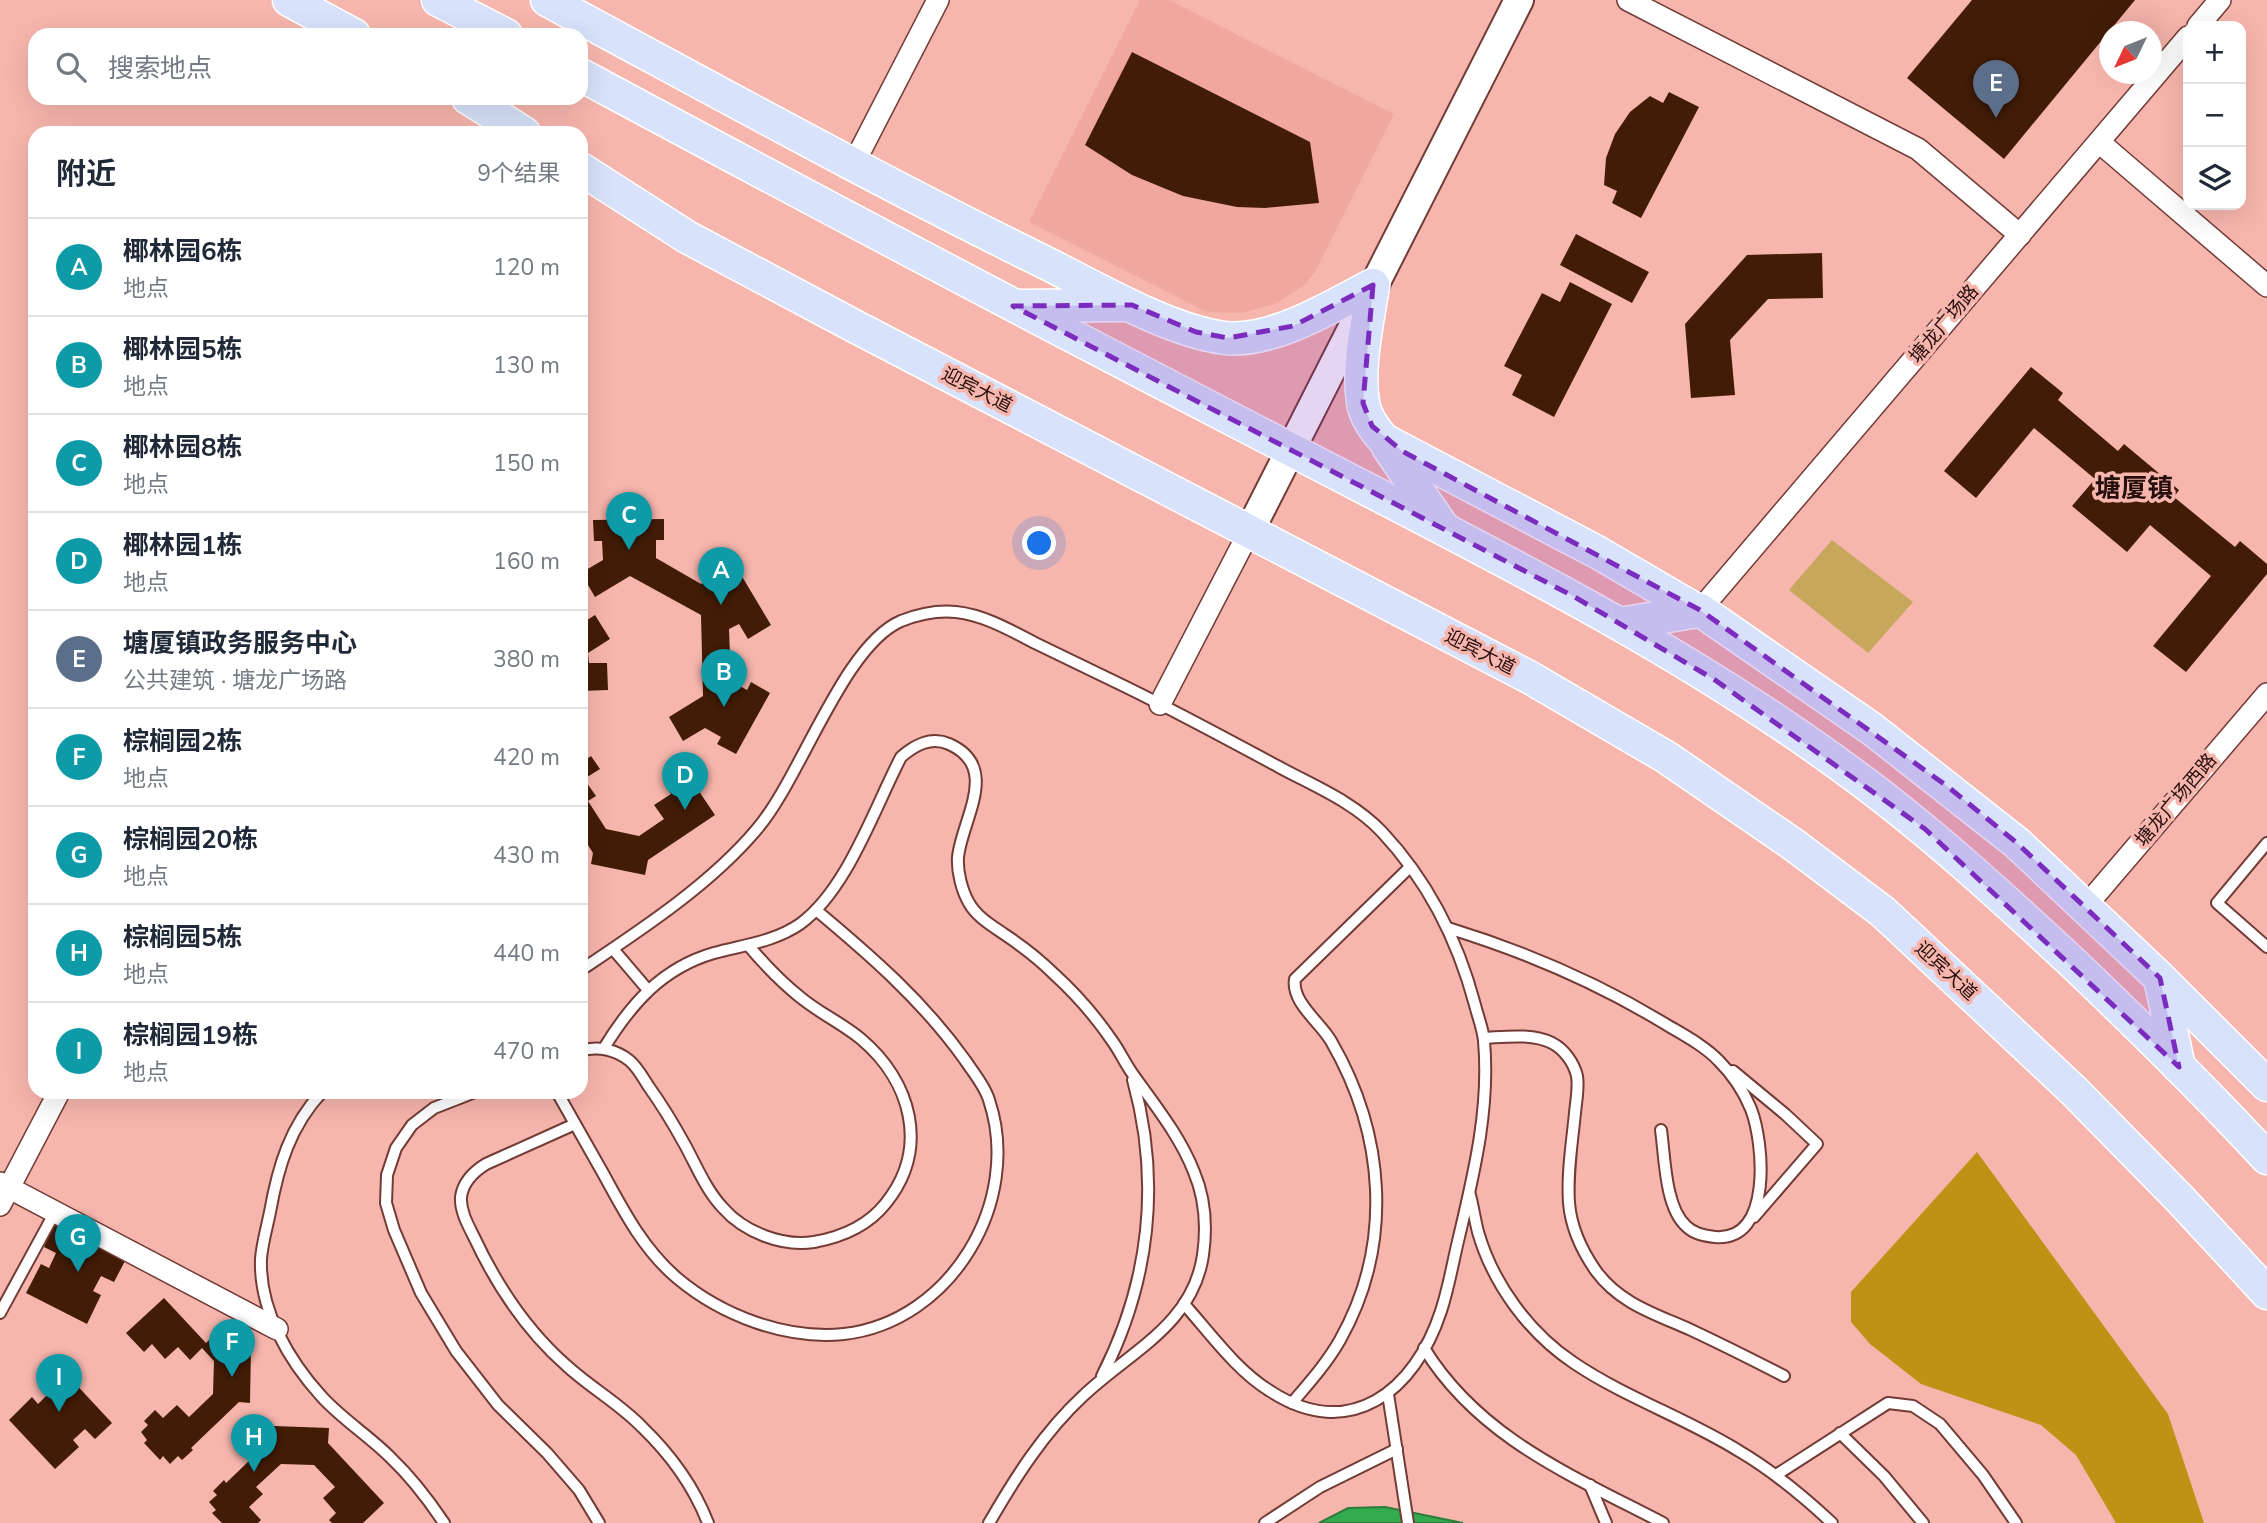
<!DOCTYPE html>
<html lang="zh">
<head>
<meta charset="utf-8">
<style>
  body { margin:0; font-family:"Nunito Sans","Noto Sans SC",sans-serif; background:#f2f2f3; color:#1f2937 }
  .controls { position:absolute; right:21px; top:21px; display:grid; overflow:hidden; border-radius:14px; box-shadow:0 7px 28px #0002 }
  .controls button { width:63px; height:63px; display:grid; place-items:center; padding:0; border:0; border-bottom:2px solid #e0e1e3; background:#fff; color:#1f2937; font:35px sans-serif }
  .compass { position:absolute; left:2099px; top:21px; width:63px; height:63px; border-radius:50%; background:#fff; box-shadow:0 7px 28px #0002; rotate:227deg }
  .you { position:absolute; left:1040px; top:544px; width:24px; height:24px; margin:-18px; border:5px solid #fff; border-radius:50%; background:#1a73e8; box-shadow:0 0 0 10px #1a73e833 }
  .badge { display:grid; place-items:center; width:46px; height:46px; border-radius:50%; background:#0f766e; color:#fff; font-size:23px; font-weight:700 }
  .pin { position:absolute; translate:-50% -58px; filter:drop-shadow(0 2px 4px #0008) }
  .pin::after { content:''; position:absolute; top:37px; width:24px; height:21px; background:inherit; clip-path:polygon(0 0,100% 0,50% 100%) }
  .list { margin:0; padding:0; list-style:none }
  h2 { display:flex; justify-content:space-between; align-items:center; height:91px; margin:0; padding:0 28px; font-size:30px }
  h2 small { font-size:23px; font-weight:400; color:#747a83 }
  .list li { display:grid; grid-template-columns:46px 1fr auto; gap:21px; align-items:center; box-sizing:border-box; height:98px; padding:0 28px; border-top:2px solid #e0e1e3 }
  .list b { display:block; font-size:26px; white-space:nowrap }
  .list p { margin:0; font-size:23px; white-space:nowrap; color:#747a83 }
  .list em { font-size:23px; font-style:normal; color:#747a83 }
  .icon { flex:none; width:38px; height:38px; fill:none; stroke:currentColor; stroke-width:2; stroke-linecap:round; stroke-linejoin:round }
  .map { position:relative; flex:none; width:2267px; height:1523px; overflow:hidden }
  .search { position:absolute; background:#fff; box-shadow:0 7px 28px #0002; left:28px; top:28px; width:560px; height:77px; display:flex; align-items:center; gap:18px; box-sizing:border-box; padding:0 24px; border-radius:21px; color:#747a83; font-size:26px }
  .panel { position:absolute; background:#fff; box-shadow:0 7px 28px #0002; left:28px; top:126px; width:560px; height:973px; border-radius:21px }
  .map>svg:first-child { display:block }
  .built { fill:#f0a79e }
  .green { fill:#c6a75b }
  .forest { fill:#bc9314 }
  .water { fill:#31ab4e; stroke:#2d7c3a; stroke-width:2 }
  .building { fill:#431c06 }
  .lines { fill:none; stroke-linecap:round; stroke-linejoin:round }
  .lane-casing { stroke:#723b35; stroke-width:14 }
  .street-casing { stroke:#723b35; stroke-width:24 }
  .secondary-casing { stroke:#723b35; stroke-width:32 }
  .primary-casing { stroke:#fff; stroke-width:35 }
  .lane { stroke:#fff; stroke-width:10 }
  .street { stroke:#fff; stroke-width:21 }
  .secondary { stroke:#fff; stroke-width:28 }
  .primary { stroke:#d8e2fa; stroke-width:32 }
  .marked { fill:#7b2cbf; fill-opacity:0.2; stroke:#7b2cbf; stroke-width:5; stroke-dasharray:14 9; stroke-linejoin:round }
  .labels { text-anchor:middle; dominant-baseline:central; stroke-width:7; stroke-linejoin:round; paint-order:stroke }
  .street-label { font-size:19px; fill:#250e0c; stroke:#f7b6ad }
  .district-label { font-size:26px; font-weight:bold; fill:#250e0c; stroke:#f7b6ad }
</style>
</head>
<body>
<div class="map">
<svg width="2267" height="1523" viewBox="0 0 2267 1523">
  <rect width="100%" height="100%" fill="#f7b6ad"/>
  <!-- built -->
  <polygon class="built" points="1140,0 1169,0 1394,114 1315,272 1304,285 1275,304 1242,313 1207,312 1029,222"/>
  <!-- green -->
  <polygon class="green" points="1832,540 1913,602 1868,653 1789,590"/>
  <!-- forest -->
  <polygon class="forest" points="1977,1152 2168,1414 2204,1523 2116,1523 2076,1455 2041,1425 1921,1384 1870,1344 1851,1322 1851,1292"/>
  <!-- water -->
  <polygon class="water" points="1385,1507 1463,1523 1319,1523 1348,1508"/>
  <!-- building -->
  <g class="building">
    <polygon points="1972,0 2135,0 2004,159 1907,78"/>
    <polygon points="1132,52 1310,142 1319,203 1265,208 1237,207 1183,196 1132,175 1085,145"/>
    <polygon points="1669,92 1699,107 1641,218 1612,203 1617,191 1604,185 1606,158 1615,134 1630,112 1650,96 1663,103"/>
    <polygon points="1576,234 1649,272 1632,303 1560,265"/>
    <polygon points="1822,253 1823,298 1768,299 1730,340 1735,395 1691,398 1685,324 1747,255"/>
    <polygon points="1570,282 1612,304 1554,417 1512,395 1522,375 1504,366 1542,293 1560,302"/>
    <polygon points="2031,367 2063,393 2058,400 2118,451 2124,444 2179,490 2174,497 2235,547 2240,541 2267,564 2267,574 2186,672 2153,646 2211,576 2150,525 2127,552 2072,506 2095,479 2034,428 1976,498 1944,471"/>
    <polygon points="664,519 664,540 656,540 656,558 701,584 711,578 701,562 725,548 771,625 748,639 739,624 729,629 731,681 747,690 751,682 770,693 736,754 717,744 721,737 705,728 683,741 669,717 703,696 701,615 630,576 595,597 581,573 603,560 602,541 594,541 593,520"/>
    <polygon points="595,615 610,639 588,653 589,663 607,663 608,690 581,691 581,624"/>
    <polygon points="581,751 587,759 591,756 600,769 584,779 596,796 588,801 606,829 639,836 664,819 654,805 671,794 665,786 686,772 715,815 648,860 645,875 591,864 593,853 581,834"/>
    <polygon points="54,1225 125,1261 114,1282 101,1276 93,1291 101,1295 87,1324 26,1293 41,1264 49,1268 56,1253 44,1247"/>
    <polygon points="164,1298 206,1343 216,1333 223,1340 227,1336 237,1347 251,1347 250,1403 239,1402 191,1448 193,1450 182,1460 178,1456 170,1464 163,1456 160,1460 144,1443 147,1440 141,1432 148,1425 144,1421 155,1410 163,1418 177,1405 189,1417 213,1394 214,1361 202,1348 190,1360 178,1347 165,1359 152,1344 144,1352 126,1333"/>
    <polygon points="58,1365 112,1423 95,1439 85,1429 73,1440 79,1447 55,1469 9,1420 32,1397 38,1404 50,1392 41,1382"/>
    <polygon points="274,1426 329,1428 328,1443 384,1503 363,1523 332,1523 329,1520 336,1513 323,1498 335,1487 314,1465 281,1464 256,1487 263,1494 249,1507 261,1520 258,1523 222,1523 212,1513 216,1510 209,1502 217,1495 213,1491 224,1480 226,1483 274,1437"/>
  </g>
  <g class="lines">
    <defs>
      <g id="lane">
        <polyline points="2267,843 2217,903 2267,947"/>
        <path d="M 1448,928 C 1523,951 1594,981 1662,1022 C 1680,1033 1704,1045 1719,1061 C 1732,1074 1744,1092 1751,1109 C 1764,1143 1773,1242 1715,1237 C 1704,1236 1694,1234 1686,1226 C 1665,1207 1665,1158 1661,1130"/>
        <polyline points="613,949 648,990"/>
        <path d="M 581,970 C 641,930 711,884 757,829 C 801,778 843,646 901,621 C 919,614 936,610 956,612 C 984,615 1010,630 1035,643 C 1066,658 1097,673 1128,688 C 1179,713 1229,740 1279,767 C 1314,786 1354,802 1382,832 C 1427,880 1458,941 1475,1005 C 1478,1017 1483,1029 1484,1041 C 1490,1108 1474,1173 1459,1237 C 1453,1261 1449,1287 1441,1311 C 1415,1391 1350,1443 1270,1391 C 1236,1370 1210,1333 1184,1304"/>
        <path d="M 1484,1038 C 1505,1037 1532,1033 1552,1043 C 1564,1049 1574,1063 1577,1076 C 1579,1088 1576,1101 1575,1113 C 1572,1143 1567,1173 1569,1203 C 1571,1227 1582,1251 1596,1271 C 1619,1303 1655,1314 1689,1329 C 1721,1344 1753,1360 1784,1376"/>
        <path d="M 604,1048 C 631,1004 662,968 714,953 C 743,945 774,942 800,924 C 847,890 874,809 901,757 C 915,745 931,736 949,744 C 1001,767 962,819 958,857 C 957,872 962,891 969,903 C 977,917 991,925 1004,934 C 1022,946 1039,959 1054,974 C 1076,994 1096,1017 1113,1042 C 1120,1052 1125,1063 1132,1073 C 1154,1104 1180,1136 1194,1172 C 1205,1198 1207,1227 1203,1255 C 1193,1325 1129,1352 1083,1396 C 1044,1432 1015,1478 989,1523"/>
        <path d="M 581,1051 C 597,1045 617,1050 630,1061 C 638,1068 643,1078 649,1087 C 662,1105 674,1125 685,1145 C 697,1167 706,1190 723,1208 C 744,1232 782,1247 814,1242 C 842,1237 868,1226 886,1203 C 930,1148 911,1081 861,1039 C 842,1023 819,1013 800,997 C 781,982 764,964 748,945"/>
        <polyline points="1733,1071 1785,1114 1817,1144 1754,1217"/>
        <path d="M 322,1092 C 290,1126 278,1167 270,1212 C 267,1227 262,1244 261,1259 C 259,1310 289,1361 322,1397 C 342,1419 369,1436 390,1457 C 411,1477 428,1499 444,1523"/>
        <polyline points="475,1092 434,1108 412,1125 396,1148 387,1175 386,1203 394,1230 421,1293 456,1351 498,1405 547,1453 579,1490 599,1523"/>
        <path d="M 557,1092 C 573,1120 588,1147 604,1175 C 624,1212 644,1250 677,1278 C 721,1315 785,1340 844,1334 C 951,1322 1023,1201 989,1100 C 985,1086 973,1072 965,1060 C 923,1001 871,956 816,910"/>
        <path d="M 575,1124 L 486,1164 C 473,1172 463,1182 461,1197 C 460,1211 468,1225 474,1237 C 497,1286 527,1331 567,1366 C 591,1388 620,1404 642,1427 C 670,1454 694,1487 708,1523"/>
        <path d="M 1470,1195 C 1473,1207 1475,1220 1478,1232 C 1493,1284 1529,1333 1574,1363 C 1626,1398 1686,1418 1739,1451 C 1773,1471 1803,1496 1832,1523"/>
        <polyline points="0,1313 55,1212"/>
        <path d="M 1424,1348 C 1479,1438 1573,1476 1663,1523"/>
        <path d="M 1102,1376 C 1150,1282 1161,1181 1133,1080"/>
        <polyline points="1388,1394 1408,1523"/>
        <path d="M 1292,1403 C 1309,1383 1327,1363 1340,1340 C 1394,1244 1385,1134 1331,1041 C 1320,1022 1291,1002 1295,979 L 1410,867"/>
        <polyline points="1840,1433 1884,1476 1923,1523"/>
        <polyline points="1776,1475 1888,1403 1913,1406 1940,1424 1983,1475 2016,1523"/>
        <polyline points="1590,1485 1606,1523"/>
        <polyline points="1265,1523 1320,1487 1397,1449"/>
      </g>
      <g id="street">
        <polyline points="1628,0 1918,149 2020,235"/>
        <polyline points="2198,26 2220,0"/>
        <polyline points="2099,142 2267,286"/>
        <polyline points="853,165 938,0"/>
        <polyline points="1700,610 2188,37"/>
        <polyline points="1160,704 1249,532"/>
        <polyline points="2085,907 2267,694"/>
        <polyline points="0,1183 277,1329"/>
        <polyline points="0,1205 59,1092"/>
      </g>
      <polyline id="secondary" points="1249,532 1519,0"/>
      <g id="primary">
        <polyline points="289,0 354,35"/>
        <polyline points="438,0 506,35"/>
        <path d="M 547,0 C 711,88 873,178 1040,260 C 1093,286 1168,331 1225,338 C 1273,343 1332,306 1373,285"/>
        <path d="M 581,75 C 813,200 1046,323 1280,444 C 1475,546 1674,642 1851,773 C 1930,831 2002,897 2074,964 C 2140,1027 2205,1091 2267,1158"/>
        <polyline points="468,98 524,133"/>
        <polyline points="581,169 687,237 856,327 1529,677 1666,757 1794,845 1883,912 2073,1090 2180,1199 2267,1293"/>
        <path d="M 1373,285 C 1368,321 1357,366 1363,402 C 1365,417 1374,429 1384,440 L 1597,552 L 1698,611 L 1700,610 L 1872,729 L 2017,843 L 2160,978 L 2267,1085"/>
        <polyline points="1018,306 1124,305"/>
        <polyline points="1388,447 1442,526"/>
        <polyline points="1620,624 1698,611"/>
        <polyline points="2160,978 2179,1067"/>
      </g>
    </defs>
    <!-- lane casing -->
    <use href="#lane" class="lane-casing"/>
    <!-- street casing -->
    <use href="#street" class="street-casing"/>
    <!-- secondary casing -->
    <use href="#secondary" class="secondary-casing"/>
    <!-- primary casing -->
    <use href="#primary" class="primary-casing"/>
    <!-- lane -->
    <use href="#lane" class="lane"/>
    <!-- street -->
    <use href="#street" class="street"/>
    <!-- secondary -->
    <use href="#secondary" class="secondary"/>
    <!-- primary -->
    <use href="#primary" class="primary"/>
  </g>
  <!-- marked area -->
  <path class="marked" d="M 1373,285 L 1363,403 L 1372,426 L 1402,451 L 1700,610 L 1947,786 L 2017,843 L 2160,978 L 2179,1067 L 1925,829 L 1715,680 L 1573,596 L 1013,306 L 1132,305 L 1196,332 L 1228,338 L 1293,326 Z"/>
  <g class="labels">
    <!-- street labels -->
    <g class="street-label">
      <text transform="translate(1944 324) rotate(-50)">塘龙广场路</text>
      <text transform="translate(977 390) rotate(27)">迎宾大道</text>
      <text transform="translate(1480 652) rotate(27)">迎宾大道</text>
      <text transform="translate(2176 800) rotate(-50)">塘龙广场西路</text>
      <text transform="translate(1946 971) rotate(43)">迎宾大道</text>
    </g>
    <!-- district labels -->
    <g class="district-label">
      <text x="2134" y="488">塘厦镇</text>
    </g>
  </g>
</svg>
<div class="controls">
<button>+</button>
<button>−</button>
<button><svg class="icon" aria-label="layers" viewBox="0 0 24 24"><path d="M12 4l9 5-9 5-9-5zM3 14l9 5 9-5"/></svg></button>
</div>
<svg class="compass" viewBox="-18 -18 36 36"><path d="M0-13l5 13h-10z" fill="#e53935"/><path d="M0 13l5-13h-10z" fill="#747a83"/></svg>
<div class="you"></div>
<div class="pin badge" style="left:721px;top:605px;background:#0f9aa8">A</div>
<div class="pin badge" style="left:724px;top:707px;background:#0f9aa8">B</div>
<div class="pin badge" style="left:629px;top:550px;background:#0f9aa8">C</div>
<div class="pin badge" style="left:685px;top:810px;background:#0f9aa8">D</div>
<div class="pin badge" style="left:1996px;top:118px;background:#5c6f8a">E</div>
<div class="pin badge" style="left:232px;top:1377px;background:#0f9aa8">F</div>
<div class="pin badge" style="left:78px;top:1272px;background:#0f9aa8">G</div>
<div class="pin badge" style="left:254px;top:1472px;background:#0f9aa8">H</div>
<div class="pin badge" style="left:59px;top:1412px;background:#0f9aa8">I</div>
<div class="search"><svg class="icon" aria-label="search" viewBox="0 0 24 24"><circle cx="10" cy="10" r="6"/><path d="M15 15l6 6"/></svg>搜索地点</div>
<section class="panel">
<h2>附近<small>9个结果</small></h2>
<ul class="list">
<li><span class="badge" style="background:#0f9aa8">A</span><div><b>椰林园6栋</b><p>地点</p></div><em>120 m</em></li>
<li><span class="badge" style="background:#0f9aa8">B</span><div><b>椰林园5栋</b><p>地点</p></div><em>130 m</em></li>
<li><span class="badge" style="background:#0f9aa8">C</span><div><b>椰林园8栋</b><p>地点</p></div><em>150 m</em></li>
<li><span class="badge" style="background:#0f9aa8">D</span><div><b>椰林园1栋</b><p>地点</p></div><em>160 m</em></li>
<li><span class="badge" style="background:#5c6f8a">E</span><div><b>塘厦镇政务服务中心</b><p>公共建筑 · 塘龙广场路</p></div><em>380 m</em></li>
<li><span class="badge" style="background:#0f9aa8">F</span><div><b>棕榈园2栋</b><p>地点</p></div><em>420 m</em></li>
<li><span class="badge" style="background:#0f9aa8">G</span><div><b>棕榈园20栋</b><p>地点</p></div><em>430 m</em></li>
<li><span class="badge" style="background:#0f9aa8">H</span><div><b>棕榈园5栋</b><p>地点</p></div><em>440 m</em></li>
<li><span class="badge" style="background:#0f9aa8">I</span><div><b>棕榈园19栋</b><p>地点</p></div><em>470 m</em></li>
</ul>
</section>
</div>
</body>
</html>
